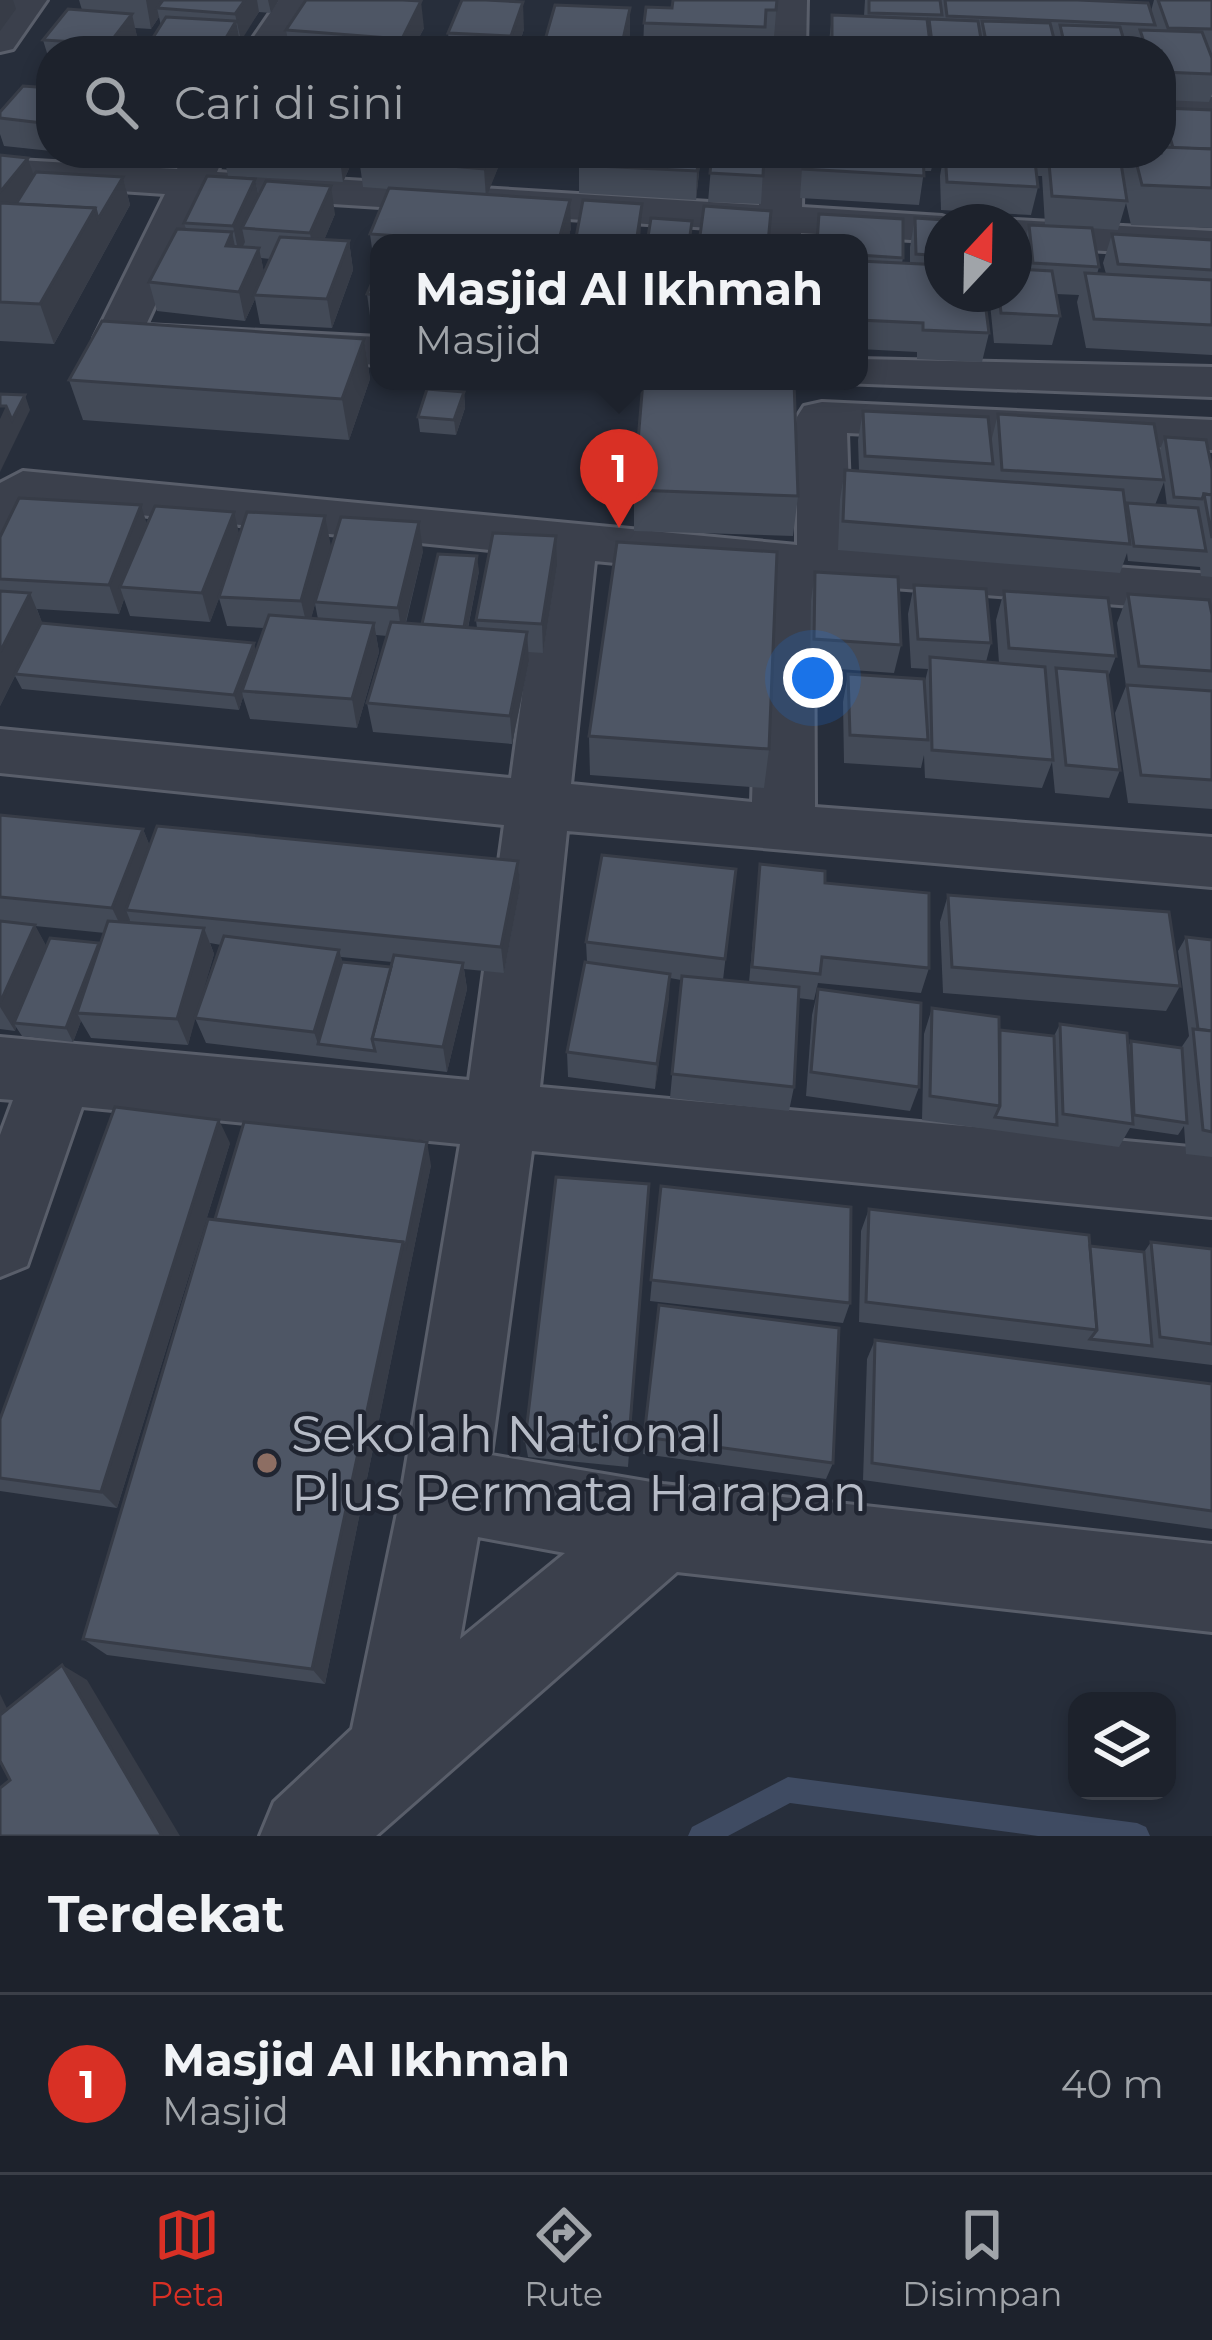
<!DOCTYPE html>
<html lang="id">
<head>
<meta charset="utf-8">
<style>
  body { margin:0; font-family:Montserrat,sans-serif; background:#252a34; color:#f1f3f6 }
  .controls { position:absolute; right:36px; bottom:36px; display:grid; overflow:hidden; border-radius:24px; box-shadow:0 6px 18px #0003 }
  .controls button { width:108px; height:108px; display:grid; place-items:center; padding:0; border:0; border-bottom:3px solid #3b3f48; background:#1d222c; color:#f1f3f6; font:60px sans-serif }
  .compass { position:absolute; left:924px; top:204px; width:108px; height:108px; border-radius:50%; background:#1d222c; box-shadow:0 6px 18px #0003; rotate:22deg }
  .you { position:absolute; left:813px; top:678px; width:42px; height:42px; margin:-30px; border:9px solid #fff; border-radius:50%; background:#1a73e8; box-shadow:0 0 0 18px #1a73e833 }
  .badge { display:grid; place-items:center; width:78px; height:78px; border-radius:50%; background:#d93025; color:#fff; font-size:39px; font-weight:700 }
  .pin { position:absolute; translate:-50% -99px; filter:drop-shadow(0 3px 6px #0008) }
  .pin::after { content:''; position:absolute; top:63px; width:42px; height:36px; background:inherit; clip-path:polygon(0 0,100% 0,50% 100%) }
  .popup { position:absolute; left:370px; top:234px; width:498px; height:156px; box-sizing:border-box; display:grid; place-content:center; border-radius:24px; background:#1d222c; filter:drop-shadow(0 3px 9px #0005); font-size:39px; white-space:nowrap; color:#a0a4a9 }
  .popup b { font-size:45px; color:#f1f3f6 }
  .popup::after { content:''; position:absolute; left:50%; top:100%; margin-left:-24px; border:24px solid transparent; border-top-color:#1d222c }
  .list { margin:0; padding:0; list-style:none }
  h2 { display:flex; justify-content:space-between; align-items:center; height:156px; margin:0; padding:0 48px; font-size:51px }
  h2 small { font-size:39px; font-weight:400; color:#a0a4a9 }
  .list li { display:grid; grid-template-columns:78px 1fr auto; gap:36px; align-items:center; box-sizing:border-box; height:180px; padding:0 48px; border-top:3px solid #3b3f48 }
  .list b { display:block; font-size:45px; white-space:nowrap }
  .list p { margin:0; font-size:39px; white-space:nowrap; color:#a0a4a9 }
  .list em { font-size:39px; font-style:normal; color:#a0a4a9 }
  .icon { flex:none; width:66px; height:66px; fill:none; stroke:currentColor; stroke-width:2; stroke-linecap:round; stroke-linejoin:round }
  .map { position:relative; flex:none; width:1212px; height:1836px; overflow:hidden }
  .search { position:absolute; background:#1d222c; box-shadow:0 6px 18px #0003; left:36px; right:36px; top:36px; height:132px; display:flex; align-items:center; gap:30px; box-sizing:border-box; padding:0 42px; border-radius:48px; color:#a0a4a9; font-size:45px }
  .sheet { height:336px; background:#1d222c }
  nav { display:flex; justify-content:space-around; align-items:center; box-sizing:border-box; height:168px; border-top:3px solid #3b3f48; background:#1d222c; font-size:33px; color:#a0a4a9 }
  nav a { display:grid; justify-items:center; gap:6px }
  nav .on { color:#d93025 }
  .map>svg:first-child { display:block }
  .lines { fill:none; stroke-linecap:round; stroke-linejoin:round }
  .stream { fill:#3f4b62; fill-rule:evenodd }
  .street-casing { stroke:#595e6a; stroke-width:6 }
  .street { fill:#3b404c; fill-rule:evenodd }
  .wall { fill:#434a57; fill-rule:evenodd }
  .shaded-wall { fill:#373c47 }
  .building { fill:#4e5665; stroke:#373c47; stroke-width:3 }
  .education-dot { fill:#8d6e63; stroke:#202531; stroke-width:4.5 }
  .labels { text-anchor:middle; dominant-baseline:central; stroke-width:9; stroke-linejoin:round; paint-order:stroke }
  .near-poi-label { font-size:51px; fill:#b7bcc7; stroke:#202531; text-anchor:start }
</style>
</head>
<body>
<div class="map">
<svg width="1212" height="1836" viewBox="0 0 1212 1836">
  <rect width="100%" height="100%" fill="#272e3b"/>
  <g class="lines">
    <!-- stream -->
    <polygon class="stream" points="788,1777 1137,1823 1146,1827 1150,1836 1038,1836 790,1803 728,1836 688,1836 692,1827"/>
    <defs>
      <g id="street">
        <polygon points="11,0 47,0 13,49 0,52 0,15"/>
        <polygon points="279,0 315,0 282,51 244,51"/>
        <polygon points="771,0 807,0 806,51 768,51"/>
        <polygon points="1161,95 1212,97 1212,121 1161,119"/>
        <polygon points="185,153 225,153 217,172 759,205 763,153 803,153 802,207 942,216 959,222 942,222 942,242 801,233 801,243 757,243 758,231 206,196 146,325 379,337 379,365 100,348 94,338 165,194 0,183 0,159 177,169"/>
        <polygon points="1014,220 1212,231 1212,257 1014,246 1014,222 1006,222"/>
        <polygon points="859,359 1212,367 1212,397 842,383 859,381"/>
        <path d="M 822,402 L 1212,420 L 1212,450 L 847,433 L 851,548 L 1212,574 L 1212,612 L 814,582 L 815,807 L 1212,837 L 1212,887 L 567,831 L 540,1087 L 1212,1149 L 1212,1217 L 532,1151 L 491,1455 L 663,1484 L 1212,1544 L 1212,1632 L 677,1572 L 376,1836 L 260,1836 L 274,1802 L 352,1729 L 402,1489 L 460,1144 L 82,1107 L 27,1266 L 0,1277 L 0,1135 L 13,1100 L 0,1099 L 0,1037 L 469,1080 L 504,825 L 0,773 L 0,729 L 511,778 L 541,555 L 39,505 L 19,540 L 0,545 L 0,483 L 23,471 L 797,545 L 797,417 L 804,406 ZM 595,561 L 759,577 L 752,802 L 571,784 ZM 478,1537 L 565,1553 L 460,1639 Z"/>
      </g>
    </defs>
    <!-- street casing -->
    <use href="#street" class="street-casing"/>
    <!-- street -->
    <use href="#street" class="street"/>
  </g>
  <!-- wall -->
  <g class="wall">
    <path d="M 79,0 L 279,0 L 271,13 L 259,12 L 239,41 L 241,48 L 239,51 L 51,51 L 51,66 L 43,40 L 82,10 ZM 159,17 L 161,26 L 149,44 L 150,48 L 134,47 L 138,41 L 135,28 L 151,29 Z"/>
    <polygon points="777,0 774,37 764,37 763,51 643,50 644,23 672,8"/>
    <polygon points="865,0 1078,0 1151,11 1154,0 1212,0 1212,94 1209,102 1161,100 1161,51 828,51 832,15 864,16"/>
    <polygon points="630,8 630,36 626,51 545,51 545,40"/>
    <polygon points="424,28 412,51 290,51 286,30"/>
    <polygon points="524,29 517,51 450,51 448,33"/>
    <polygon points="51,88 51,151 4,146 0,134 0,112"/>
    <polygon points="1162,108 1212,110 1212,228 1131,225 1126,203 1118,230 1045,225 1042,176 1037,176 1038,187 1031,215 941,210 940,176 944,153 1161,153"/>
    <polygon points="105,153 187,153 180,163 106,157"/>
    <polygon points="223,153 356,153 343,182 228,176"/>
    <polygon points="504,153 487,194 571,228 567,243 379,243 379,263 374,263 370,234 388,189 363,187 359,158"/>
    <polygon points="582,153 764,153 761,204 708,202 712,155 701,155 696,200 579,193 579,165"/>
    <polygon points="803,153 935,153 931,171 924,171 919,205 800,198"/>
    <polygon points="0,155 28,158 33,177 123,177 130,205 54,344 0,341"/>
    <path d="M 255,179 L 259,196 L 335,214 L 324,240 L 349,241 L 353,270 L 332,328 L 260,324 L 255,299 L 245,321 L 157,311 L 149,282 L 186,229 L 184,223 ZM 261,258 L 270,259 L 264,273 Z"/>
    <polygon points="819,214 903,258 902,263 910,263 910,247 915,218 942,222 942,294 989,333 982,362 917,359 917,352 859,349 859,243 816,243"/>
    <polygon points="1029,225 1099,267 1097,274 1106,274 1103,263 1112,234 1212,240 1212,355 1086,348 1077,302 1079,295 1056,294 1060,316 1052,345 994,343 989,294 1014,294 1023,269 1022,254"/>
    <polygon points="379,267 379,324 371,323 367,294"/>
    <polygon points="364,339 370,379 349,440 83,420 69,380"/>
    <polygon points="464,392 465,408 456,435 420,432 418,417"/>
    <path d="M 863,411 L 991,442 L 998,414 L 1159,452 L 1165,437 L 1212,469 L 1212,577 L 1201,576 L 1200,567 L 1128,561 L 1127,553 L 1120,573 L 838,550 L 840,499 L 845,470 L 859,471 L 858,440 ZM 1164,482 L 1167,506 L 1155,505 Z"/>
    <polygon points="634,490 798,496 793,536 634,531"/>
    <path d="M 147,525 L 331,546 L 320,585 L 423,551 L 406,623 L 422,624 L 479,571 L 468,628 L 477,628 L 476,620 L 557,566 L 543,653 L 528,652 L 529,661 L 512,744 L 373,732 L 367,703 L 387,636 L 376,635 L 379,652 L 357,728 L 250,719 L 243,697 L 239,710 L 22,689 L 15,676 L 0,706 L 0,537 ZM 219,598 L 227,626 L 264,628 L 256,650 L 42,623 L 37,609 L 119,614 L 124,599 L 130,616 L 210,622 ZM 315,604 L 318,619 L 311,618 Z"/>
    <polygon points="815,572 901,645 894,673 810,667 811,601"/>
    <polygon points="914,585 991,643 986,662 999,663 996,620 1004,591 1116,656 1108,677 1120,770 1109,798 1055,793 1052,762 1042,788 925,778 924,755 921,768 844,763 843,702 848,674 925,681 928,669 911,668 908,614"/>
    <polygon points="1128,594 1212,615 1212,809 1128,803 1115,713 1126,686 1117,623"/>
    <polygon points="589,736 769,749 764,788 590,775"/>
    <path d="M 0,815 L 143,829 L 150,847 L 518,861 L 520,888 L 504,973 L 464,969 L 467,989 L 447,1072 L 206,1043 L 195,1018 L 188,1045 L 91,1038 L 81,1021 L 73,1042 L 22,1036 L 16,1027 L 15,1031 L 0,1029 ZM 35,926 L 105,933 L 100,946 L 99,943 L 46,946 ZM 210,943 L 221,945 L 195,1018 L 214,954 ZM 341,957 L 392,962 L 391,967 L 342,962 Z"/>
    <polygon points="760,864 825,883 929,968 921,993 818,983 814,1000 798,998 794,1087 789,1111 670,1098 681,980 670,978 655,1089 568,1077 567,1052 587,962 586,942 736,869 723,980 749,982"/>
    <polygon points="948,895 1180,986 1166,1011 943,993 940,922"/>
    <polygon points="1186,937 1212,940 1212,1157 1186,1154 1184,1126 1178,1135 1130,1128 1119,1147 922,1120 924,1034 932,1008 1000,1030 1054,1036 1060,1024 1128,1047 1131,1041 1181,1048 1189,1036 1178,951"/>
    <polygon points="818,989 919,1087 910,1111 806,1096 812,1015"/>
    <polygon points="230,1143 117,1508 0,1491 0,1419"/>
    <polygon points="431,1165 325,1684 107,1655 83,1639 215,1219"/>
    <polygon points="649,1184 628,1467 528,1457 525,1441"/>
    <polygon points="661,1186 850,1303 843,1323 650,1301"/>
    <polygon points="869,1209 1090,1246 1144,1252 1151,1242 1212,1249 1212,1365 859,1322 861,1231"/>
    <polygon points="659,1305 833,1463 826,1479 643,1454"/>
    <polygon points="875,1340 1212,1384 1212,1529 863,1480 867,1359"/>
  </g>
  <!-- shaded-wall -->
  <g class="shaded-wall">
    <polygon points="0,0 13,0 16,9 0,31"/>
    <polygon points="146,0 166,0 157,8 159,17 151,29"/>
    <polygon points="245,0 257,0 259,12 241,41 235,14"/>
    <polygon points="268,0 279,0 271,13"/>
    <polygon points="421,1 424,28 412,51 403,51 402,39"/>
    <polygon points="523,2 524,29 517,51 511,51 511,36"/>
    <polygon points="630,8 630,36 626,51 622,51"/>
    <polygon points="132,14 138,41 131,51 111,51 109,44"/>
    <polygon points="236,21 241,48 239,51 221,51 220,48"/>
    <polygon points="339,153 356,153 343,182"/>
    <polygon points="491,153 504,153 486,198 484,169"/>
    <polygon points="700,153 701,153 696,200 697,171"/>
    <polygon points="28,158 37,186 0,233 0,192"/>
    <polygon points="123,177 130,205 54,344 40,304 95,208"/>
    <polygon points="255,179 261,207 242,228 245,242 239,255 233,226"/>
    <polygon points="331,186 335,214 315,262 310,233"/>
    <polygon points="570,200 571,228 567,243 558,243"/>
    <polygon points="642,204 640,243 636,243"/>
    <polygon points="232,232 238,261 226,246"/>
    <polygon points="349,241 353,270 332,328 327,299"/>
    <polygon points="259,248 265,277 254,295 255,299 245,321 239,292"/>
    <polygon points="364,339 370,379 349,440 342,399"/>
    <polygon points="464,392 465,408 456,435 454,420"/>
    <polygon points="25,395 30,410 0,472 0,419 6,406"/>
    <polygon points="141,505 150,534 120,587 124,599 119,614 109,585"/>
    <polygon points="234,512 241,541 210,622 202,593"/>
    <polygon points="325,516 331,546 308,630 301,601"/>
    <polygon points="419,522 423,551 402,637 398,608"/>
    <polygon points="556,536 557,566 543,653 542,624"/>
    <polygon points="477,556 479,571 464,647 463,632"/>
    <polygon points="30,593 42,622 0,706 0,652"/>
    <polygon points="374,623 379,652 357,728 352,699"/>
    <polygon points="527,632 529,661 512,744 510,716"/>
    <polygon points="254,643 258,658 242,691 243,697 239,710 234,695"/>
    <polygon points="143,829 154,856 126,910 130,920 125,935 112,908"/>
    <polygon points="518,861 520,888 504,973 501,947"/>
    <polygon points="35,925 49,951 14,1023 16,1027 15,1031 0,1007 0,1003"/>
    <polygon points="204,928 214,954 188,1045 177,1019"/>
    <polygon points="99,943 106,957 77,1013 81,1021 73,1042 66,1028"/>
    <polygon points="339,950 346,976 318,1044 314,1032"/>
    <polygon points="463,963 467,989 447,1072 443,1047"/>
    <polygon points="670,974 669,1000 655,1089 657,1064"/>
    <polygon points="219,1120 230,1143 117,1508 101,1492"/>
    <polygon points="427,1142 431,1165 325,1684 312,1669 403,1242"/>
    <polygon points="62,1665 87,1680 180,1836 162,1836"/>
    <polygon points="0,1694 15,1725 0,1736"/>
  </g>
  <!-- building -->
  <g class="building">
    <polygon points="163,0 245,0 235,14 157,8"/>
    <polygon points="306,0 403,0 421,1 402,39 286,30"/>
    <polygon points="462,0 486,0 523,2 511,36 448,33"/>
    <polygon points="673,0 777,0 776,10 766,10 765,27 644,23 646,7 672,8"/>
    <polygon points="869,0 940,0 942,15 869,13"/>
    <polygon points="945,0 1078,0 1148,3 1155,25 947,16"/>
    <polygon points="1158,0 1212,0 1212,29 1168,28"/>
    <polygon points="555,5 630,8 622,44 545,40"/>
    <polygon points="68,9 132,14 109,44 43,40"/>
    <polygon points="832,15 927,19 931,51 832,49"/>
    <polygon points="166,17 236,21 220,48 149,44"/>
    <polygon points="929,19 978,21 983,51 933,51"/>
    <polygon points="982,21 1050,23 1057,51 988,51"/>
    <polygon points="1060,25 1120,27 1127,51 1066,51"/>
    <polygon points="1140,30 1202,32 1212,58 1212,74 1161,72 1161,51 1147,51"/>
    <polygon points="125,46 194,51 121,51"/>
    <polygon points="23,86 51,88 51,124 0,118 0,112"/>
    <polygon points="1162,108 1212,110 1212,149 1173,148"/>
    <polygon points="1161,147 1212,149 1212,188 1142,185 1134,153 1161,153"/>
    <polygon points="362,153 491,153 484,169 359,158"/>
    <polygon points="582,153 700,153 697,171 579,165"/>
    <polygon points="712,153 764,153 763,176 710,173"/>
    <polygon points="804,153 923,153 924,176 803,169"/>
    <polygon points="945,153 1034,153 1038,187 947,182"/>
    <polygon points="1048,153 1120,157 1127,201 1052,196"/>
    <polygon points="0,155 28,158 0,192"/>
    <polygon points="36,172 123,177 98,219 95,208 16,204"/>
    <polygon points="207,176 255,179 233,226 184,223"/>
    <polygon points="266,181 331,186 310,233 242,228"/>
    <polygon points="389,188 570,200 558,243 500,243 370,234"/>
    <polygon points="583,200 642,204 636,243 575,243"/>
    <polygon points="0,203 95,208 40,304 0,302"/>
    <polygon points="704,206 771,211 768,243 699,243"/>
    <polygon points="819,214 903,219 903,258 859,255 859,243 817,243"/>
    <polygon points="651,218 692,221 689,243 647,243"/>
    <polygon points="915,218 975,222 942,222 942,256 916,254"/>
    <polygon points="1029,225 1092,228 1099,267 1033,263"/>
    <polygon points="177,229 232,232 226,246 259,248 239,292 149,282"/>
    <polygon points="1112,234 1212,240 1212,270 1118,264"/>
    <polygon points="280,237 349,241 327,299 254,295"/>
    <polygon points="859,261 942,265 942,294 984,294 989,333 923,330 923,323 859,320"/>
    <polygon points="379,267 379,295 367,294"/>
    <polygon points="1014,269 1052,271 1060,316 1001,313 999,294 1014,294"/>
    <polygon points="1085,273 1212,280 1212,325 1094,319"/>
    <polygon points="102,321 364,339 342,399 69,380"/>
    <polygon points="643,381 794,381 798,496 634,490"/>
    <polygon points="427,389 464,392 454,420 418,417"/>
    <polygon points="0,394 25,395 12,420 6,406 0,406"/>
    <polygon points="863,411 988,417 993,464 865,456"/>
    <polygon points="998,414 1154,424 1164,480 1002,470"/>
    <polygon points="1165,437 1206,440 1212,469 1212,495 1204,494 1202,499 1174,497"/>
    <polygon points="845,470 1123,490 1130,544 843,521"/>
    <polygon points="1204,494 1212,495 1212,538"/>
    <polygon points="19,498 141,505 109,585 0,579 0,537"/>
    <polygon points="1127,503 1198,508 1206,551 1134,546"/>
    <polygon points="155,506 234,512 202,593 120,587"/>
    <polygon points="247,512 325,516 301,601 219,597"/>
    <polygon points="341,517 419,522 398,608 315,602"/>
    <polygon points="493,533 556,536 542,624 476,620"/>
    <polygon points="617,542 777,552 769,749 589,736"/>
    <polygon points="438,554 477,556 464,627 422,624"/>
    <polygon points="815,572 898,577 901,645 814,639"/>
    <polygon points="914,585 986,589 991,643 918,639"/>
    <polygon points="0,591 30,593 0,652"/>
    <polygon points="1004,591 1108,598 1116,656 1009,648"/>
    <polygon points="1128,594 1209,600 1212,615 1212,671 1139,666"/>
    <polygon points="269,615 374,623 352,699 242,691"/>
    <polygon points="391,622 527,632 510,716 367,703"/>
    <polygon points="41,623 254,643 234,695 15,674"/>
    <polygon points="930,657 1045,667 1053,760 932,750"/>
    <polygon points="1056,668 1107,672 1120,770 1066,765"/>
    <polygon points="848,674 924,679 928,740 850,735"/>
    <polygon points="1127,685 1212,691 1212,780 1141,775"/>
    <polygon points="0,815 143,829 112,908 0,897"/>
    <polygon points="157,826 518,861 501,947 126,910"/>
    <polygon points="602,855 736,869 725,959 586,942"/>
    <polygon points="760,864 825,871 825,883 929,893 929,968 822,957 820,974 752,967"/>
    <polygon points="948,895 1169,912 1180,986 952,967"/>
    <polygon points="0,921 35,925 0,1003"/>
    <polygon points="108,921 204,928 177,1019 77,1013"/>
    <polygon points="224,936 339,950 314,1032 195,1018"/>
    <polygon points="1186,937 1212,940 1212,1031 1198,1029"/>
    <polygon points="50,938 99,943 66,1028 14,1023"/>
    <polygon points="394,955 463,963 443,1047 372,1039"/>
    <polygon points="342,962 391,967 372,1039 375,1051 318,1044"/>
    <polygon points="585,962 670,974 657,1064 567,1052"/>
    <polygon points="682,976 799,987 794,1087 672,1074"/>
    <polygon points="818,989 921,1003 919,1087 811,1072"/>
    <polygon points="932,1008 999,1017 1000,1106 930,1096"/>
    <polygon points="1060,1024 1127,1033 1133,1124 1063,1114"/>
    <polygon points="1193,1029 1212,1031 1212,1132 1203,1130"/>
    <polygon points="1000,1030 1054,1036 1057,1125 995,1117 1000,1106"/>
    <polygon points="1131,1041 1182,1048 1187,1123 1134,1115"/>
    <polygon points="115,1107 219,1120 101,1492 0,1478 0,1419"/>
    <polygon points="244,1122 427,1142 405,1250 403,1242 215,1219"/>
    <polygon points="556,1177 649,1184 628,1451 525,1441"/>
    <polygon points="661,1186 851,1207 850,1303 651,1280"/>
    <polygon points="869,1209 1089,1235 1097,1330 866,1302"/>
    <polygon points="208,1219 403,1242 312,1669 83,1639"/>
    <polygon points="1151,1242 1212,1249 1212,1344 1160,1337"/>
    <polygon points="1090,1246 1144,1252 1152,1346 1090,1339 1097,1330"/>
    <polygon points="659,1305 839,1328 833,1463 644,1437"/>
    <polygon points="875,1340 1212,1384 1212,1511 872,1463"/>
    <polygon points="62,1665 162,1836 0,1836 0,1788 10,1780 0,1761 0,1715"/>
  </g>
  <!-- markers -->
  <circle class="education-dot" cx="267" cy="1463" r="12"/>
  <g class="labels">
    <!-- near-poi labels -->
    <g class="near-poi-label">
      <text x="291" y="1434">Sekolah National<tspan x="291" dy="59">Plus Permata Harapan</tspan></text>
    </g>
  </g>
</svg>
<div class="controls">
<button><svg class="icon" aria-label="layers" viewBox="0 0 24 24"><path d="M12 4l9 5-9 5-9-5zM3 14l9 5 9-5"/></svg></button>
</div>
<svg class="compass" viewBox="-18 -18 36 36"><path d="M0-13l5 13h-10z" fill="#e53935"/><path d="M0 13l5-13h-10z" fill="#a0a4a9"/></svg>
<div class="you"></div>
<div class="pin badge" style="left:619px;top:528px">1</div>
<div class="popup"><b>Masjid Al Ikhmah</b>Masjid</div>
<div class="search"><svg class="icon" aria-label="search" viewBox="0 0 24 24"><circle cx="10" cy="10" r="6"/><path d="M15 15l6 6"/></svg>Cari di sini</div>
</div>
<section class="sheet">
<h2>Terdekat<small></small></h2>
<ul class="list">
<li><span class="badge">1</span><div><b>Masjid Al Ikhmah</b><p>Masjid</p></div><em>40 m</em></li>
</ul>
</section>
<nav>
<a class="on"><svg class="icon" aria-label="map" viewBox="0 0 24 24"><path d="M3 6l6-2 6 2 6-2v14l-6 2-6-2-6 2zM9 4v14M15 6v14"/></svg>Peta</a>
<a><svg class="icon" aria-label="directions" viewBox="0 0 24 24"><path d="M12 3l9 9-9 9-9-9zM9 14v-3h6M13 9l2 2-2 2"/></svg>Rute</a>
<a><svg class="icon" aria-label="saved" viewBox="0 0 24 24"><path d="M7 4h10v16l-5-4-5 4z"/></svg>Disimpan</a>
</nav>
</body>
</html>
